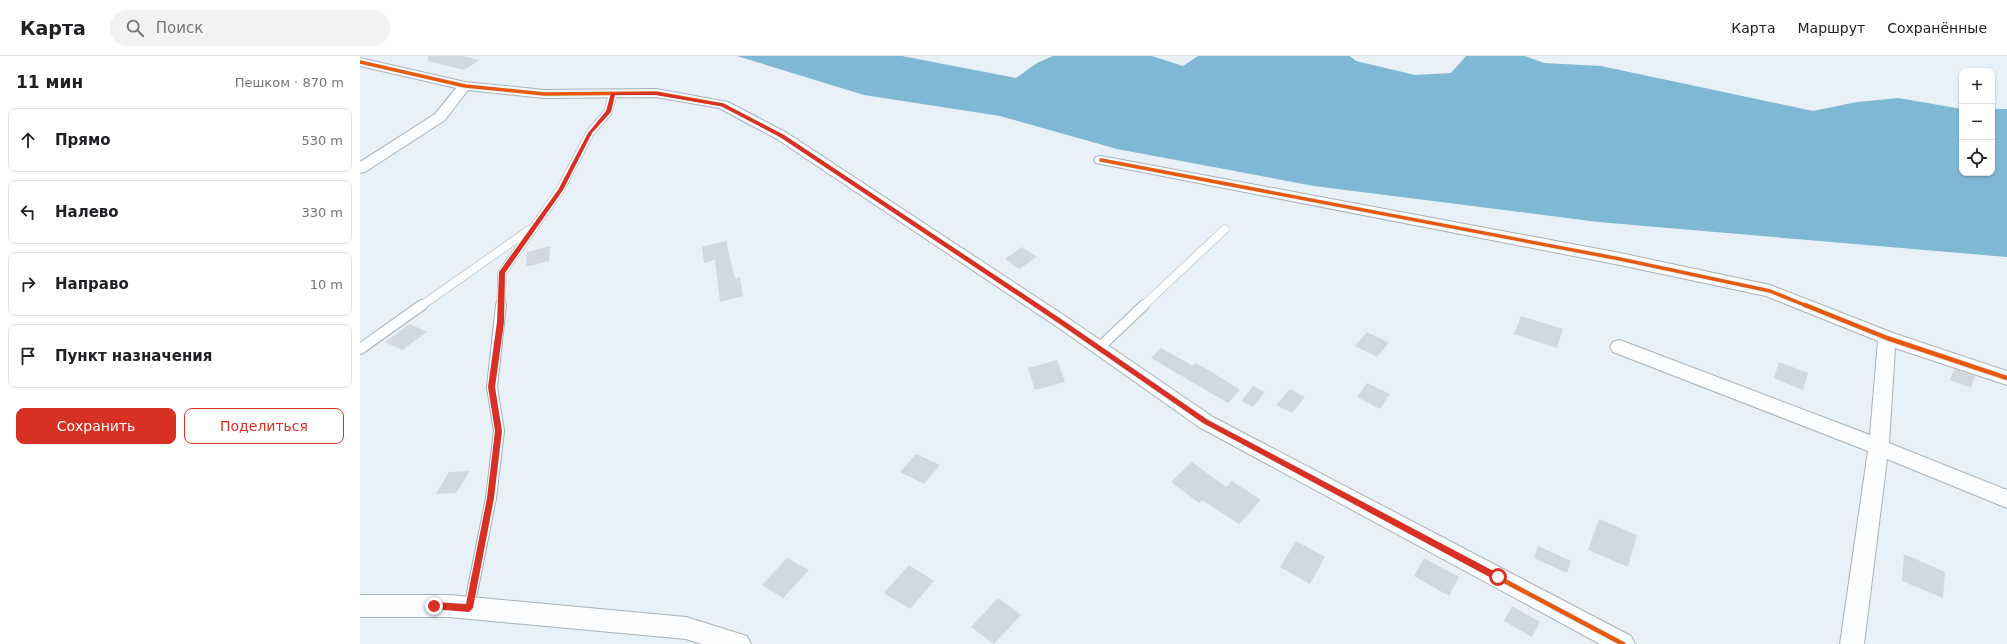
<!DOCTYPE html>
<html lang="ru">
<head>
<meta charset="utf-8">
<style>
  body { margin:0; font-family:"DejaVu Sans",sans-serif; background:#f2f2f2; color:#202124 }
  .controls { position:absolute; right:12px; top:12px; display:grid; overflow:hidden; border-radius:8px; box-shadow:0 1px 3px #0004 }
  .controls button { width:36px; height:36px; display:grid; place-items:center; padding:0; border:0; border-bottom:1px solid #e0e0e0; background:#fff; color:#202124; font:20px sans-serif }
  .stop { position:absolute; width:12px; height:12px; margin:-9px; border:3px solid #d93025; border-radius:50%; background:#fff }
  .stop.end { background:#d93025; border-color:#fff; box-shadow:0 1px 4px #0008 }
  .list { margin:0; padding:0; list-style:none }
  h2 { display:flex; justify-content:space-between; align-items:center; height:52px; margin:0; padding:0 16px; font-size:17px }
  h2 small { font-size:13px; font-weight:400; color:#757577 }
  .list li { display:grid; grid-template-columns:26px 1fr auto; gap:12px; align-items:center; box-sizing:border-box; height:64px; margin:0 8px 8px; padding:0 8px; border:1px solid #e0e0e0; border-radius:8px }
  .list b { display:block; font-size:15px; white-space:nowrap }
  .list em { font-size:13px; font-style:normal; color:#757577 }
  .actions { display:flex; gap:8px; padding:12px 16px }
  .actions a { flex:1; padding:9px 0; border:1px solid #d93025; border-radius:8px; text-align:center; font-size:14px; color:#d93025 }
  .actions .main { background:#d93025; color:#fff }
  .icon { flex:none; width:22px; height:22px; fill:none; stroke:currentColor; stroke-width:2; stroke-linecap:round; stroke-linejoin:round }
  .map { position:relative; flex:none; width:1647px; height:588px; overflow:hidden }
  header { display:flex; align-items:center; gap:24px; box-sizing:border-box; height:56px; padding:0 20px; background:#fff; border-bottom:1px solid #e0e0e0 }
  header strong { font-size:19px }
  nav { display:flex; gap:22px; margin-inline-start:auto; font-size:14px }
  .search { width:280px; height:36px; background:#f2f2f2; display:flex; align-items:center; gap:10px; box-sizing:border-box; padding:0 14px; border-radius:22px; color:#757577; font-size:15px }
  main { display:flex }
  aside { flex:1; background:#fff }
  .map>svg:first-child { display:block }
  .water { fill:#7fb8d4 }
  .building { fill:#d0d9de }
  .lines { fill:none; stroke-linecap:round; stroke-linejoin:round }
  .lane-far1-casing { stroke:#a9b2b7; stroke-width:9 }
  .lane-casing { stroke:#a9b2b7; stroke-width:12 }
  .street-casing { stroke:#a9b2b7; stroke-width:2 }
  .lane-far1 { stroke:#fbfdfe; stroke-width:8 }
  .lane { stroke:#fbfdfe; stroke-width:10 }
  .street { fill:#fbfdfe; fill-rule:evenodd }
  .cycleway-far1-casing { stroke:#e1f3fd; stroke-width:5.5 }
  .cycleway-casing { stroke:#e1f3fd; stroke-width:7 }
  .cycleway-far1 { stroke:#e8590c; stroke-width:3.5 }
  .cycleway { stroke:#e8590c; stroke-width:4.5 }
  .route { fill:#d93025 }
</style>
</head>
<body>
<header>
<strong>Карта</strong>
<div class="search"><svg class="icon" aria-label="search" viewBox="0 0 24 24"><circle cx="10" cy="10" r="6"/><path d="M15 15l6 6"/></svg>Поиск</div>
<nav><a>Карта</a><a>Маршрут</a><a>Сохранённые</a></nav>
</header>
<main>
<aside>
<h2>11 мин<small>Пешком · 870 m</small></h2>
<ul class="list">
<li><svg class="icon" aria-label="ahead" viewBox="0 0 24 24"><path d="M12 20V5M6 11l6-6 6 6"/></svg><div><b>Прямо</b></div><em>530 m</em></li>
<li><svg class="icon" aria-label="left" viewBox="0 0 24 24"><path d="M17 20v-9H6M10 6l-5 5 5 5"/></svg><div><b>Налево</b></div><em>330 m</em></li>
<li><svg class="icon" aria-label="right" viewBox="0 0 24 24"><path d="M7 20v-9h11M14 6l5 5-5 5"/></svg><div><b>Направо</b></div><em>10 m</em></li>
<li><svg class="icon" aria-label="arrive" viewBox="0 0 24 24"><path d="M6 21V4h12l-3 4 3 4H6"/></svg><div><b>Пункт назначения</b></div></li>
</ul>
<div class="actions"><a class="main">Сохранить</a><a>Поделиться</a></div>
</aside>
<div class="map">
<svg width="1647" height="588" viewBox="0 0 1647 588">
  <rect width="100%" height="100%" fill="#e7f1f7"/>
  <!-- water -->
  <polygon class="water" points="377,0 542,0 656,22 677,7 693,0 792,0 823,10 838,0 990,0 996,5 1055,19 1091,17 1106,0 1165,0 1184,7 1241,10 1453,55 1497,46 1538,42 1602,53 1602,117 1632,117 1632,53 1647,53 1647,201 1238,166 954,130 757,93 640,60 504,39"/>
  <!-- building -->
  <g class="building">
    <polygon points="68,0 102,0 120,4 104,14 68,5"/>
    <polygon points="366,185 375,223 380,221 383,240 360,246 355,204 344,207 342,191"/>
    <polygon points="190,190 189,205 166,211 167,196"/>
    <polygon points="662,191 677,201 659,213 645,203"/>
    <polygon points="1161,260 1203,273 1197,292 1154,278"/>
    <polygon points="50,268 67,276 42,294 25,286"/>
    <polygon points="1007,276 1029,287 1017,301 995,290"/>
    <polygon points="801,292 833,310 835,307 847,313 880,334 868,347 791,302"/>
    <polygon points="697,304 705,326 675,334 668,312"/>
    <polygon points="1419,306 1448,317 1443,334 1414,322"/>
    <polygon points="1594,313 1615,320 1611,332 1590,324"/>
    <polygon points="1007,327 1030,338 1020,353 997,341"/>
    <polygon points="893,330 905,336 893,351 881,345"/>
    <polygon points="930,333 945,341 932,357 916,349"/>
    <polygon points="556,398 580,409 564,428 540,416"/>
    <polygon points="832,406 866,431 872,425 901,444 879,468 842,444 839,447 811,426"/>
    <polygon points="110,415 96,437 76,438 89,416"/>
    <polygon points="1239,463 1277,479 1268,511 1228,494"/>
    <polygon points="936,485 965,501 950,528 920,511"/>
    <polygon points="1178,490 1211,505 1207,517 1174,502"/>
    <polygon points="1544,498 1585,516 1583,542 1542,525"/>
    <polygon points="427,502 449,514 423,542 402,529"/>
    <polygon points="1064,502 1099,521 1089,540 1054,520"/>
    <polygon points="549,509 574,525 550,553 524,537"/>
    <polygon points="638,542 661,559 634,588 611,571"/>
    <polygon points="1152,550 1180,566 1172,581 1144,565"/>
  </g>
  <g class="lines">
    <defs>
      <g id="lane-far1">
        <polyline points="61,250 169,174"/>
        <polyline points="141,250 142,217 200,134 230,77 248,56 253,38"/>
        <polyline points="783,250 865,173"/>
      </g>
      <g id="lane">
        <polyline points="739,292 784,249"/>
        <polyline points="0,293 62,249"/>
        <polyline points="109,552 131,442 139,375 132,331 141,249"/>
      </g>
      <g id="street">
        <polygon points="0,2 105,26 184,34 296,33 368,46 427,77 708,262 853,361 1271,580 1275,588 1240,588 839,371 696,270 417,83 359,52 296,41 184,42 108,34 85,64 5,116 0,117 0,106 75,58 96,32 0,10"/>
        <polygon points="741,100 1260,197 1410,229 1533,277 1647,315 1647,329 1535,292 1529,387 1647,434 1647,452 1527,403 1504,588 1480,588 1508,395 1253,296 1250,291 1253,286 1259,284 1265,286 1510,379 1518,285 1406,240 1260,209 736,107 734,104 736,101"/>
        <polygon points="0,539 89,539 326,561 387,580 391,588 342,588 326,583 89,561 0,561"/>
      </g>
    </defs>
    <!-- lane-far1 casing -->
    <use href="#lane-far1" class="lane-far1-casing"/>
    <!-- lane casing -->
    <use href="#lane" class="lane-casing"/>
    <!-- street casing -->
    <use href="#street" class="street-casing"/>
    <!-- lane-far1 -->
    <use href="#lane-far1" class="lane-far1"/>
    <!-- lane -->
    <use href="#lane" class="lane"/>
    <!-- street -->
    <use href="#street" class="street"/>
    <defs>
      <g id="cycleway-far1">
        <polyline points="0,6 105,30 184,38 296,37 363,49 422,80 678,250"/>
        <polyline points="741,104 1260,203 1410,235 1447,250"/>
      </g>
      <g id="cycleway">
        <polyline points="676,249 846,366 1263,588"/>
        <polyline points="1445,249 1527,282 1647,322"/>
      </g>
    </defs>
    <!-- cycleway-far1 casing -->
    <use href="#cycleway-far1" class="cycleway-far1-casing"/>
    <!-- cycleway casing -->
    <use href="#cycleway" class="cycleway-casing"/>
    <!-- cycleway-far1 -->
    <use href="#cycleway-far1" class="cycleway-far1"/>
    <!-- cycleway -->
    <use href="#cycleway" class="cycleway"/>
  </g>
  <!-- route -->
  <polygon class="route" points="296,36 364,48 424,79 704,265 848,364 1141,519 1141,524 1135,524 843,367 700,268 420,81 361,50 296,39 255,39 251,56 232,77 203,134 145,217 144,266 135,331 142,375 134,442 113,552 109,556 71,553 70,550 74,546 106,548 127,442 135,375 128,331 137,266 139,216 198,134 228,77 246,55 251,37"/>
</svg>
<div class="controls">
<button>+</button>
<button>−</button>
<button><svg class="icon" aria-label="locate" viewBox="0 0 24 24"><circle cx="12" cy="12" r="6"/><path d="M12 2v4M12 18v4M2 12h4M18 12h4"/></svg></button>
</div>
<div class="stop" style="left:1138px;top:521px"></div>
<div class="stop end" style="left:74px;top:550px"></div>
</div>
</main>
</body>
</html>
